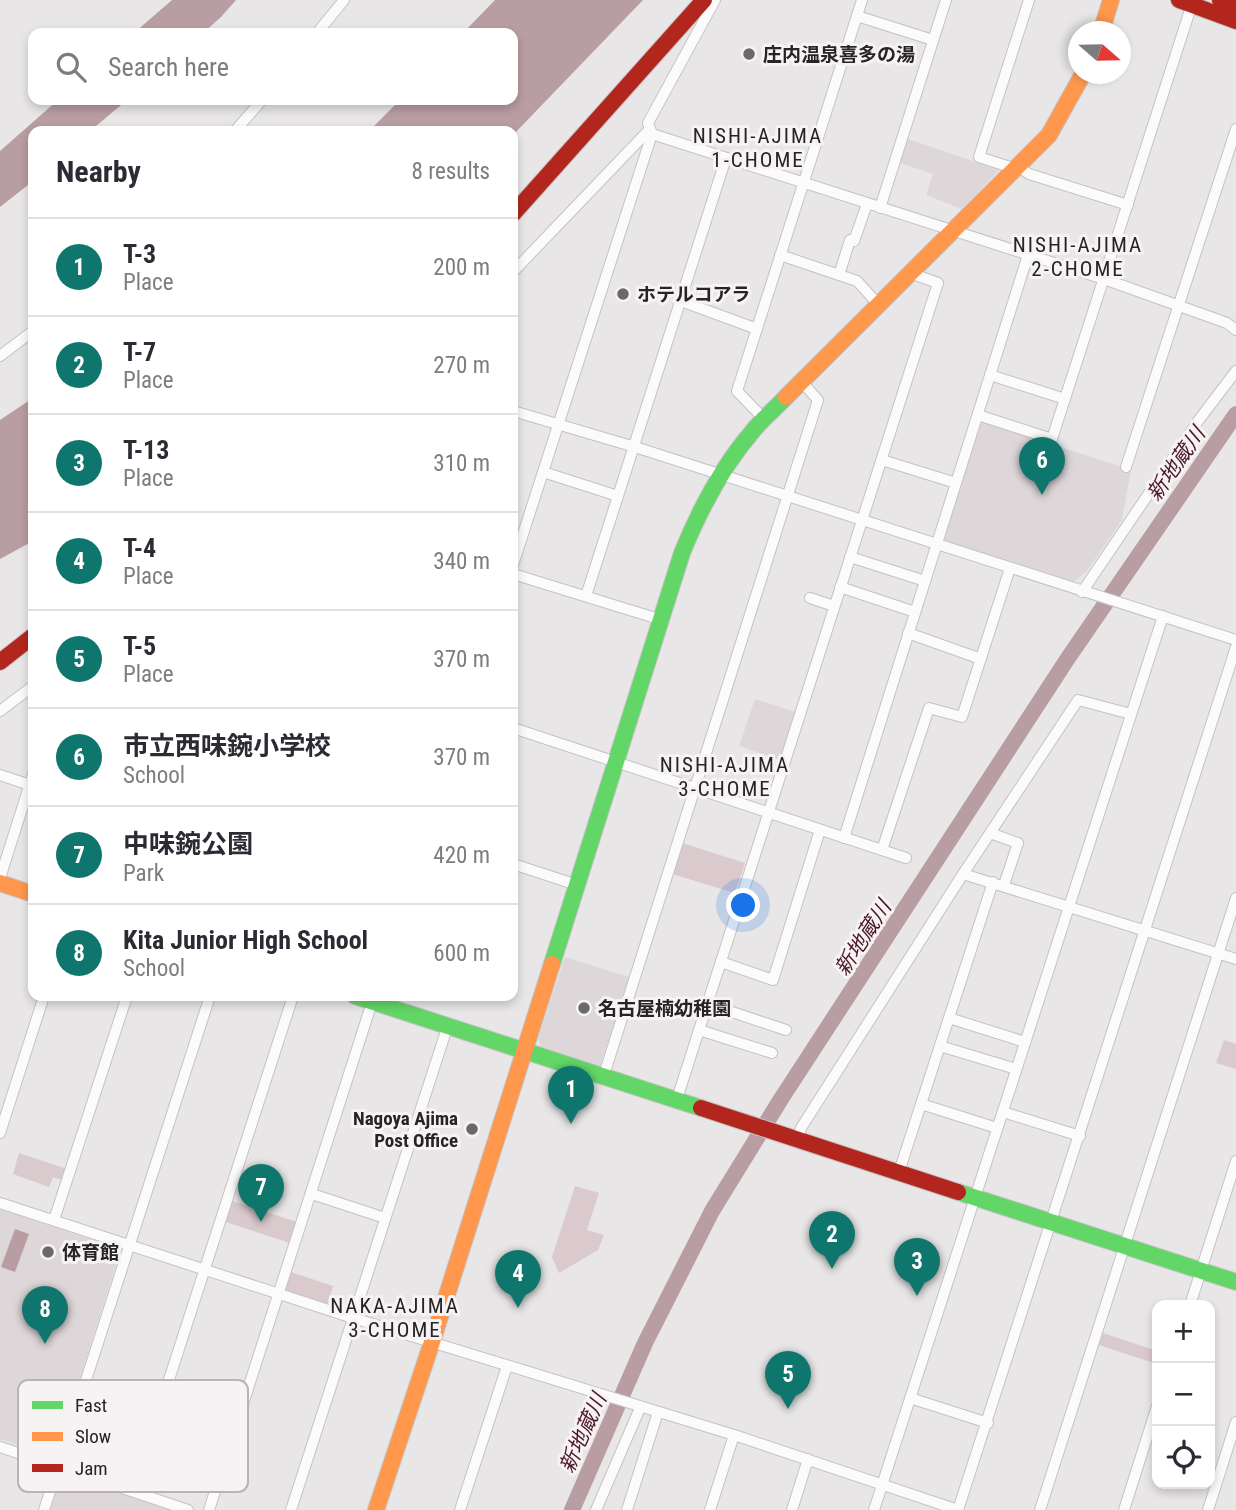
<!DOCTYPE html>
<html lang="en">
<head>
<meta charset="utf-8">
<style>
  body { margin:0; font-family:"Roboto Condensed","Noto Sans JP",sans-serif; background:#f2f2f3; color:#2b2b33 }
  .controls { position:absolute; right:21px; bottom:21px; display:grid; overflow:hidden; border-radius:14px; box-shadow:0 4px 10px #0003 }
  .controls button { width:63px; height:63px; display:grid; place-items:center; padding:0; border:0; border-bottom:2px solid #e1e1e2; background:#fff; color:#2b2b33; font:35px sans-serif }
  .compass { position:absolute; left:1068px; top:21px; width:63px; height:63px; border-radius:50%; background:#fff; box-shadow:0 4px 10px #0003; rotate:110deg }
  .you { position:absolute; left:744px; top:906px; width:24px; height:24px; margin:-18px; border:5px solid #fff; border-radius:50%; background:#1a73e8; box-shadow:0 0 0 10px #1a73e833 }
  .badge { display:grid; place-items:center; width:46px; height:46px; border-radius:50%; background:#0f766e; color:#fff; font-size:23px; font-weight:700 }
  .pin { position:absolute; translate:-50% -58px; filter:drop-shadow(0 2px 4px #0008) }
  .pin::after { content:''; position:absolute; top:37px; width:24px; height:21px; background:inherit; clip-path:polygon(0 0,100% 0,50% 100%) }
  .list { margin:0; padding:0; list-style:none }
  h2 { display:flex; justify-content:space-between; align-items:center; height:91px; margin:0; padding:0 28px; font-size:30px }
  h2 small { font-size:23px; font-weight:400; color:#7c7c81 }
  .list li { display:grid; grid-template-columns:46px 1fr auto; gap:21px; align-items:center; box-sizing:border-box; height:98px; padding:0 28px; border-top:2px solid #e1e1e2 }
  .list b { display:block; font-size:26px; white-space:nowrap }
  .list p { margin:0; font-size:23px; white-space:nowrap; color:#7c7c81 }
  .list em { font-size:23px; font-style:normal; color:#7c7c81 }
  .icon { flex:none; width:38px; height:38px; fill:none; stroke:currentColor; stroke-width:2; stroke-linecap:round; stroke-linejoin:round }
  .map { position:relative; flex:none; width:1236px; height:1510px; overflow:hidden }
  .search { position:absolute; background:#fff; box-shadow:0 4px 10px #0003; left:28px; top:28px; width:490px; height:77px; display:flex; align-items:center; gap:18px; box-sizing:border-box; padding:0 24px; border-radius:14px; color:#7c7c81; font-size:26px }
  .panel { position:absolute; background:#fff; box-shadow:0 4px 10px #0003; left:28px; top:126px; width:490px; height:875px; border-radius:14px }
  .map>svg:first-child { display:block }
  .built { fill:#ded7d9 }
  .green { fill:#dac9cd }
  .water { fill:#b89da2 }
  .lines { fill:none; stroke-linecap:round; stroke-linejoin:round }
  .river { stroke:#b89da2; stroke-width:16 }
  .street-casing { stroke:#c4c2c3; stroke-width:12 }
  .fast-casing { stroke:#c4c2c3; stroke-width:18 }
  .slow-casing { stroke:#c4c2c3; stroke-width:18 }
  .jam-casing { stroke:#c4c2c3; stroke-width:18 }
  .street { stroke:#fcfbfb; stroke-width:10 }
  .fast { stroke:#63d668; stroke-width:16 }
  .slow { stroke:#ff974d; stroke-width:16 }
  .jam { stroke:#b3261e; stroke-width:16 }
  .poi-dot { fill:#6a6969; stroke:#f7f2f3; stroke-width:2.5 }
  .labels { text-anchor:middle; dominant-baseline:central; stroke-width:6; stroke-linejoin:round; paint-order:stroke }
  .poi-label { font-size:19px; font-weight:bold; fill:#262525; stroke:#f7f2f3; text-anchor:start }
  .neighbourhood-label { font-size:21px; letter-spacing:2px; fill:#262525; stroke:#f7f2f3 }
  .water-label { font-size:21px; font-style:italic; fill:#4b1927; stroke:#f7f2f3 }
  .key { fill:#f7f2f3; stroke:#b8b4b5; stroke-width:2 }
  .key-label { font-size:19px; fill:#262525 }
</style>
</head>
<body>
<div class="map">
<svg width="1236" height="1510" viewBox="0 0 1236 1510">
  <rect width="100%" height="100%" fill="#e8e6e7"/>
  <!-- built -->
  <g class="built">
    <polygon points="905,138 999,170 962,209 926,195 933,174 897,162"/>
    <polygon points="985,422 1131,470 1122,520 1087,571 1071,584 946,544 944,540 980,423"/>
    <polygon points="755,699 796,712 780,760 739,746"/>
    <polygon points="565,957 629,977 600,1066 541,1047 538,1038"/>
    <polygon points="0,1209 121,1249 55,1457 0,1439"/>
    <polygon points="65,1472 182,1510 50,1510 61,1474"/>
  </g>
  <!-- green -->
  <g class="green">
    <polygon points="682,843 745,863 735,893 672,874"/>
    <polygon points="1224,1040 1236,1044 1236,1069 1216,1063"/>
    <polygon points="19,1153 67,1169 63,1180 53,1177 49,1187 13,1174"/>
    <polygon points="575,1186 599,1193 587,1230 604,1235 598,1250 559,1273 552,1257"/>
    <polygon points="232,1201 297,1222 290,1243 226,1222"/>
    <polygon points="291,1272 333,1286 327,1305 283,1291"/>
    <polygon points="1103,1333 1157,1351 1157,1364 1099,1345"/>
  </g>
  <!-- water -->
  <g class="water">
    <polygon points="172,0 236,0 221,17 203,33 134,33"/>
    <polygon points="495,0 643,0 513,135 513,131 369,131 400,100 513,100 513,33 463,33"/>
    <polygon points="58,100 127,100 90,131 33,131 33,181 0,207 0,151"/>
    <polygon points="33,398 33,541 0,559 0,420"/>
    <polygon points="15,1229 29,1234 15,1272 1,1267"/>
  </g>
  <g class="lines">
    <!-- river -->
    <polyline class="river" points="572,1510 645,1343 712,1211 781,1099 1068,658 1236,414"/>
    <defs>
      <g id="street">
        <polyline points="715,0 648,123 652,134 1104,279 1227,323 1236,330"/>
        <polyline points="857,16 933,40"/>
        <polyline points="317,33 344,0"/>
        <polyline points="235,131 262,100"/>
        <polyline points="1019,167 1029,174 1128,205"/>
        <polyline points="1016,169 979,157 1029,0"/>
        <polyline points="880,208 946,0"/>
        <polyline points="780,255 857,281 878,304"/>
        <polyline points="513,272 649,130"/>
        <polyline points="839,275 850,240 854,241 867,204"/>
        <polyline points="681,301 757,329"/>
        <polyline points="0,356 33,331"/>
        <polyline points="990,375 1065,399"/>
        <polyline points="513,411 635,447 1236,640"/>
        <polyline points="978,415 1052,439 1192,4"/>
        <polyline points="764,419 737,391 862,0"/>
        <polyline points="882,460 956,483"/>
        <polyline points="1126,467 1236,129"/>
        <polyline points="543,472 618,496"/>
        <polyline points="850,557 925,581"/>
        <polyline points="513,565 652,134"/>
        <polyline points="513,574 662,620"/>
        <polyline points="840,587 915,612"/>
        <polyline points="1082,592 1198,421 1236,371"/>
        <polyline points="586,596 726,158"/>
        <polyline points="810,598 834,606"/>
        <polyline points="908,633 981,659"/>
        <polyline points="0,711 33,686"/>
        <polyline points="513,728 906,858"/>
        <polyline points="0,775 30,785"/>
        <polyline points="990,833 1018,843 1004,885"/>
        <polyline points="844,838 1028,255"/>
        <polyline points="882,850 929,708 962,717 1010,568"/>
        <polyline points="513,864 577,885"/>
        <polyline points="963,874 1236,959"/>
        <polyline points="0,878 33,774"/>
        <polyline points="721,962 773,980 820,830"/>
        <polyline points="708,1004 786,1030"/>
        <polyline points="949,1018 1025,1042"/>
        <polyline points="699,1030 772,1053"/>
        <polyline points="940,1046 1016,1069"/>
        <polyline points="603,1078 818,400 801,381"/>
        <polyline points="676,1102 938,283 910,273"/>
        <polyline points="921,1104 997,1128"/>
        <polyline points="1003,1112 1080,1136"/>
        <polyline points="0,1133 44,996"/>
        <polyline points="798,1140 801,1128 963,874 1078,700 1131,714"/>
        <polyline points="899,1172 993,882"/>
        <polyline points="312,1194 385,1218"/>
        <polyline points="0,1203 353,1318 734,1435 958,1510"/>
        <polyline points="54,1220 127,996"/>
        <polyline points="1190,1305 1236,1161"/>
        <polyline points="910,1398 988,1423"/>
        <polyline points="0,1447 188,1510"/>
        <polyline points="133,1491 293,996"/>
        <polyline points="44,1510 210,996"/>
        <polyline points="209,1510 374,996"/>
        <polyline points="291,1510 448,1025"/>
        <polyline points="460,1510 507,1366"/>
        <polyline points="596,1510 640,1408"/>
        <polyline points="627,1510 658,1412"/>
        <polyline points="710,1510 734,1435"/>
        <polyline points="792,1510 808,1459"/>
        <polyline points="874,1510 1163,616"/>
        <polyline points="958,1510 1236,647"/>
        <polyline points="1040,1510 1236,898"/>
        <polyline points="1124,1510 1157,1406"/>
        <polyline points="1208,1510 1236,1422"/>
      </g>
      <g id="fast">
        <path d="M 552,964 L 682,553 C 700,509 721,468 752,432 C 762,419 775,409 786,397"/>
        <polyline points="355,996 701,1108"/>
        <polyline points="958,1192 1236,1282"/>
      </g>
      <g id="slow">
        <polyline points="1101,32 1111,0"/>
        <polyline points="786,397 1049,135 1083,74"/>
        <polyline points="0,883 33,894"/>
        <polyline points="376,1510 432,1342 552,964"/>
      </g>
      <g id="jam">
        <polyline points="1179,0 1236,21"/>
        <polyline points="1220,0 1236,5"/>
        <polyline points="513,214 704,0"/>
        <polyline points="0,662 33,636"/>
        <polyline points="701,1108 958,1192"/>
      </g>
    </defs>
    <!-- street casing -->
    <use href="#street" class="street-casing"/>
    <!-- fast casing -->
    <use href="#fast" class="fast-casing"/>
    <!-- slow casing -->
    <use href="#slow" class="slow-casing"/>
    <!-- jam casing -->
    <use href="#jam" class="jam-casing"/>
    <!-- street -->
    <use href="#street" class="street"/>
    <!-- fast -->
    <use href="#fast" class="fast"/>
    <!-- slow -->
    <use href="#slow" class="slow"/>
    <!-- jam -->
    <use href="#jam" class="jam"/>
  </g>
  <!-- markers -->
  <g class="poi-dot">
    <circle cx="749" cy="54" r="7"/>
    <circle cx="623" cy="294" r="7"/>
    <circle cx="584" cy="1008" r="7"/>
    <circle cx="472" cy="1129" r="7"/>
    <circle cx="48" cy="1252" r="7"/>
  </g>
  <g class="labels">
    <!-- poi labels -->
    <g class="poi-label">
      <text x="763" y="54">庄内温泉喜多の湯</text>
      <text x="637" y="294">ホテルコアラ</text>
      <text x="598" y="1008">名古屋楠幼稚園</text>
      <text x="458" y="1118" text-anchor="end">Nagoya Ajima<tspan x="458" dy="22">Post Office</tspan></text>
      <text x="62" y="1252">体育館</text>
    </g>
    <!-- neighbourhood labels -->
    <g class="neighbourhood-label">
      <text x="758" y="136">NISHI-AJIMA<tspan x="758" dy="24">1-CHOME</tspan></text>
      <text x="1078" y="245">NISHI-AJIMA<tspan x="1078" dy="24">2-CHOME</tspan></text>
      <text x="725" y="765">NISHI-AJIMA<tspan x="725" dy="24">3-CHOME</tspan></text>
      <text x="395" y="1306">NAKA-AJIMA<tspan x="395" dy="24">3-CHOME</tspan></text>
    </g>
    <!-- water labels -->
    <g class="water-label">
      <text transform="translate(1176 464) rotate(-55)">新地蔵川</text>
      <text transform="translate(863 938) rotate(-57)">新地蔵川</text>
      <text transform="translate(583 1433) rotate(-66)">新地蔵川</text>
    </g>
  </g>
  <!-- legend -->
  <rect x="18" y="1380" width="230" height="112" rx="10" class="key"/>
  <rect x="32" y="1401" width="31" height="8" fill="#63d668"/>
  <rect x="32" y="1432" width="31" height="9" fill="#ff974d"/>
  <rect x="32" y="1464" width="31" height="8" fill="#b3261e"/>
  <g class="key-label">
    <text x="75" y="1412">Fast</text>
    <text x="75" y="1443">Slow</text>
    <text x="75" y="1475">Jam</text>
  </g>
</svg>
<div class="controls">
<button>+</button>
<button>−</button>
<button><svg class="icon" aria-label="locate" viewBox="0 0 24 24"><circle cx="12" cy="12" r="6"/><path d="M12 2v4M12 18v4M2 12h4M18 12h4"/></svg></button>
</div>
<svg class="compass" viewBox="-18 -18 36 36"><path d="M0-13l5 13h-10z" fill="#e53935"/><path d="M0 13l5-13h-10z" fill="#7c7c81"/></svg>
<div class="you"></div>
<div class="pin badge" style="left:571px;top:1124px">1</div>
<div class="pin badge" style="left:832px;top:1269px">2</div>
<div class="pin badge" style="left:917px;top:1296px">3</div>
<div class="pin badge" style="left:518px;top:1308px">4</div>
<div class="pin badge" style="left:788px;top:1409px">5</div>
<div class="pin badge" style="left:1042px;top:495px">6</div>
<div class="pin badge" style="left:261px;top:1222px">7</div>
<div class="pin badge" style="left:45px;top:1344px">8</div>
<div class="search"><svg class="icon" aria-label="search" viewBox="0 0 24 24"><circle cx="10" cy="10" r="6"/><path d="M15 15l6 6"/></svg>Search here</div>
<section class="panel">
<h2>Nearby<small>8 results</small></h2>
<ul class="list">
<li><span class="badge">1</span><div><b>T-3</b><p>Place</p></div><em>200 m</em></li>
<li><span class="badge">2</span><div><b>T-7</b><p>Place</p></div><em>270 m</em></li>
<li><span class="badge">3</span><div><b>T-13</b><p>Place</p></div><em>310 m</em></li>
<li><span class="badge">4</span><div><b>T-4</b><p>Place</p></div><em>340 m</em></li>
<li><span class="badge">5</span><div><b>T-5</b><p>Place</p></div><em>370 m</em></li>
<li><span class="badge">6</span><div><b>市立西味鋺小学校</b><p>School</p></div><em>370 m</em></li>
<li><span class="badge">7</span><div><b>中味鋺公園</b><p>Park</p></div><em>420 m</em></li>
<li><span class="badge">8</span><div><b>Kita Junior High School</b><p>School</p></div><em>600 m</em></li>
</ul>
</section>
</div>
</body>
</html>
